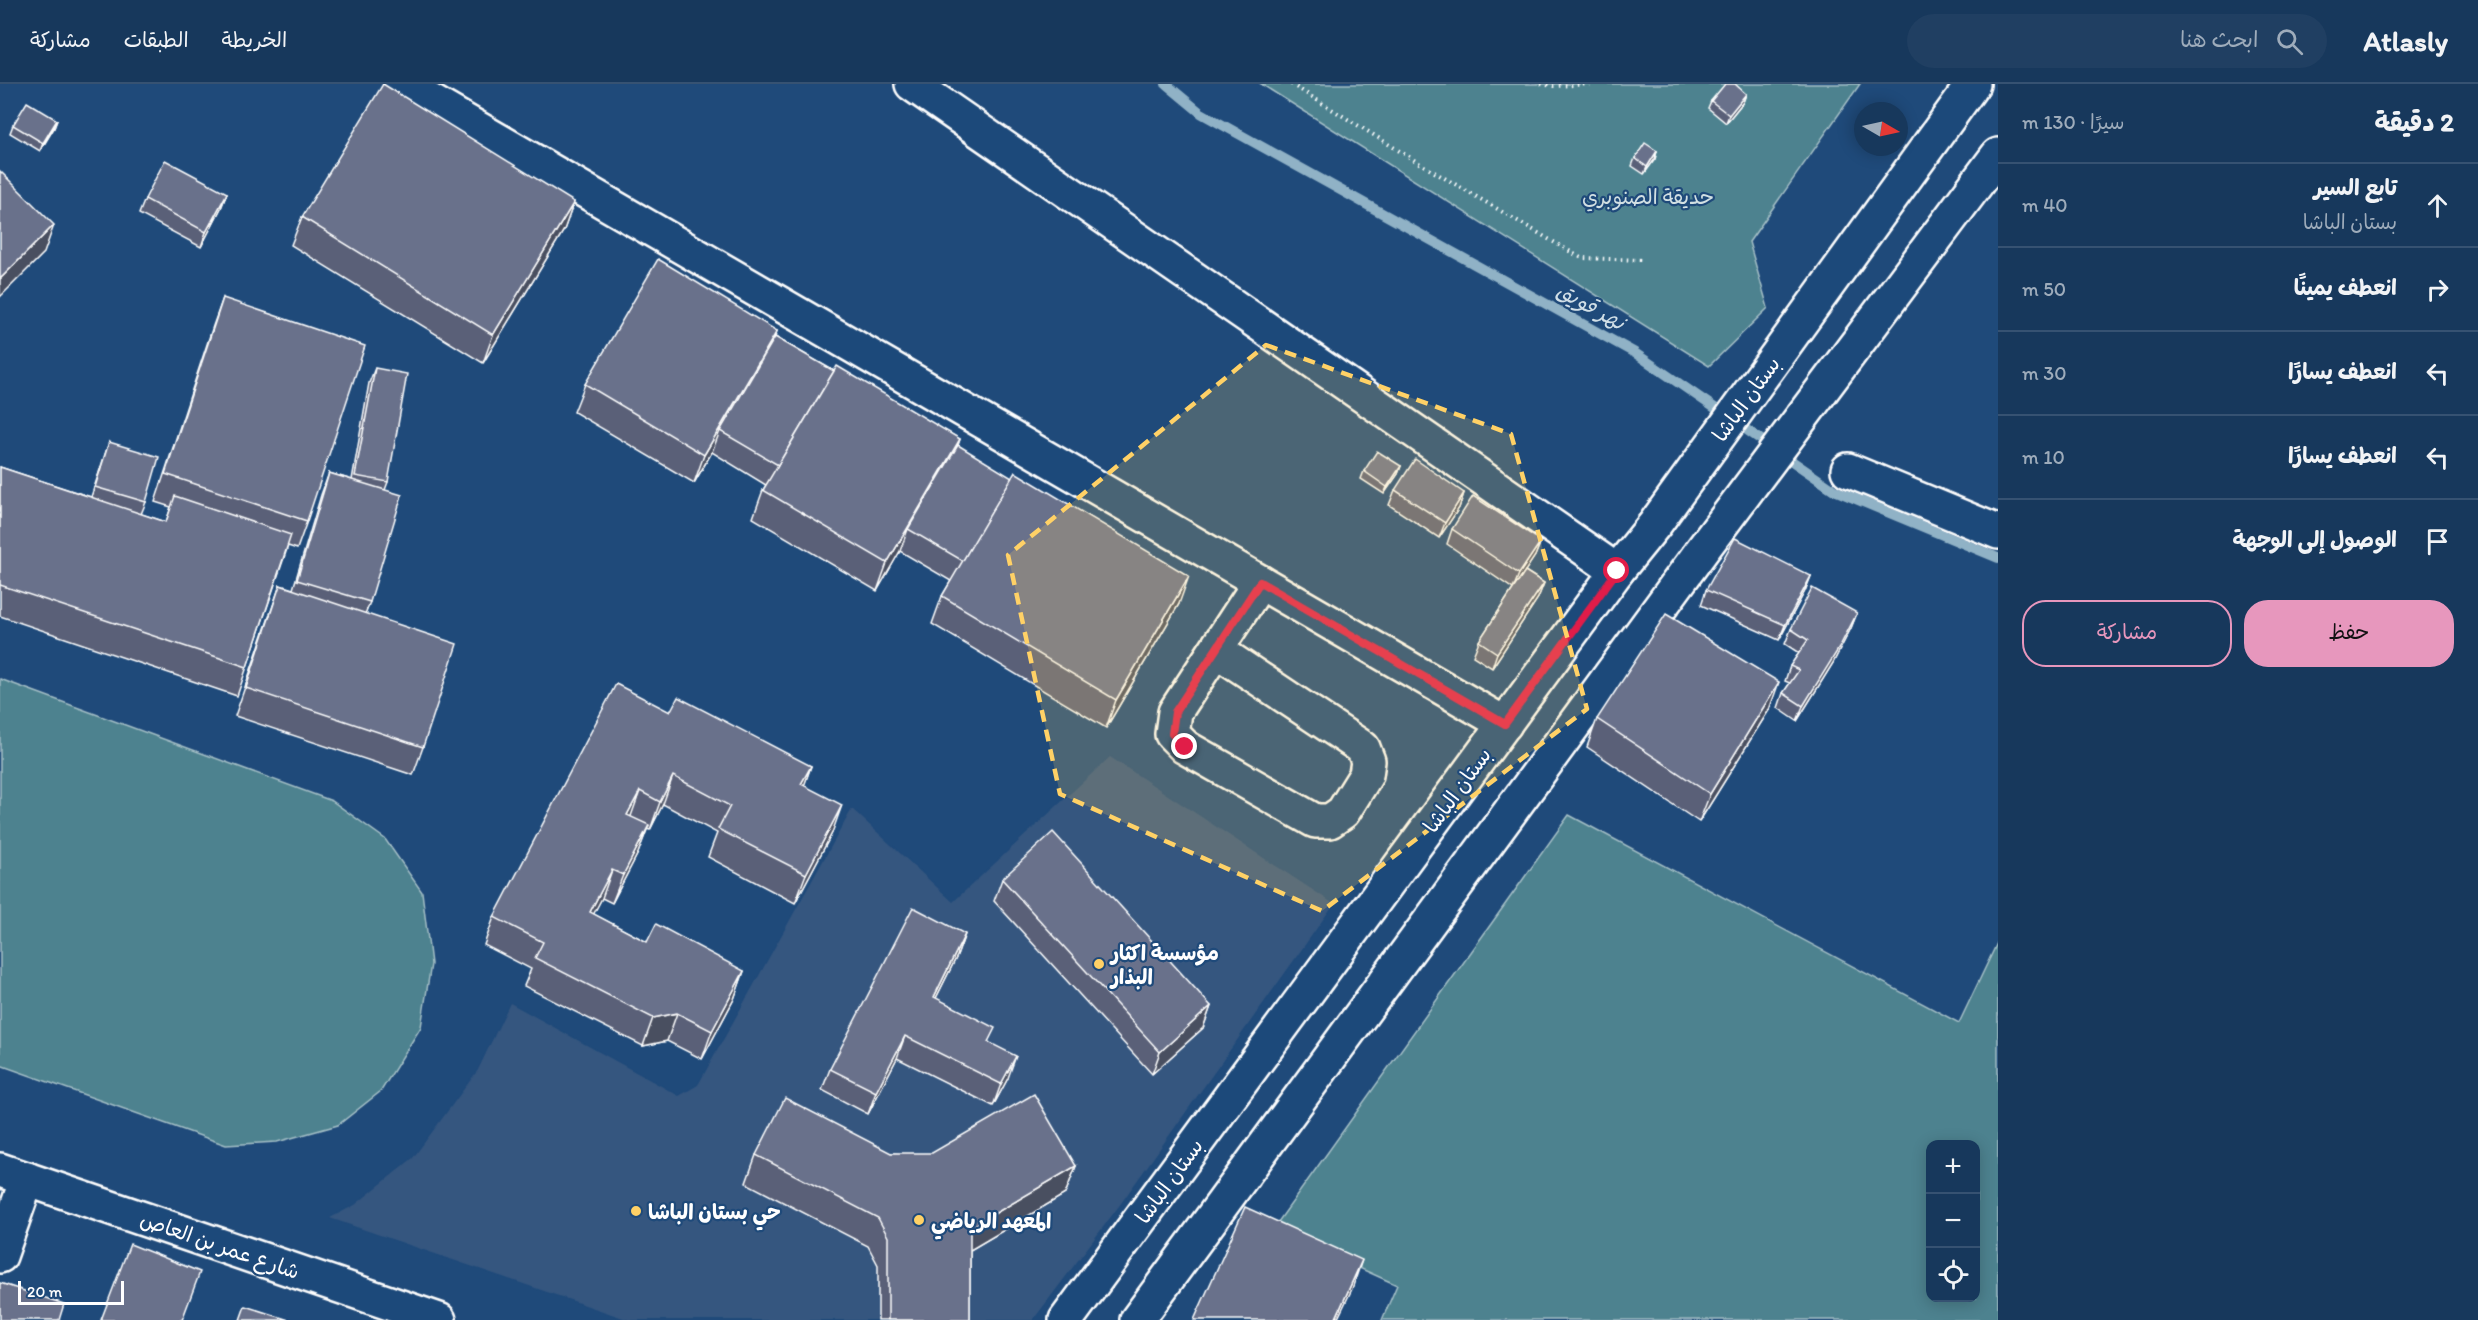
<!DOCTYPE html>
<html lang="ar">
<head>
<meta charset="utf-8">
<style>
  body { margin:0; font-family:Itim,"Playpen Sans Arabic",sans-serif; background:#203f62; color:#f1f3f6; direction:rtl }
  .controls { position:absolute; right:18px; bottom:18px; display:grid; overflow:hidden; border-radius:12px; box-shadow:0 3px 15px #0003 }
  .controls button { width:54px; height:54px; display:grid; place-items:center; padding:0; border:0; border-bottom:2px solid #365272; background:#17385c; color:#f1f3f6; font:30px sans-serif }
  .compass { position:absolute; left:1854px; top:18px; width:54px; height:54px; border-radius:50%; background:#17385c; box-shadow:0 3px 15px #0003; rotate:99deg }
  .scale { position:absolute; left:18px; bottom:15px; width:106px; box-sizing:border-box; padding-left:6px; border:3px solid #fff; border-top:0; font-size:16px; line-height:21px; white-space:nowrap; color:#fff; -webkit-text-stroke:4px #1f4a7a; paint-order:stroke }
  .stop { position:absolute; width:18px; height:18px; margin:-14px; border:4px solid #e11d48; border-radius:50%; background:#fff }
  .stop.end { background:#e11d48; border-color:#fff; box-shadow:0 2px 6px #0008 }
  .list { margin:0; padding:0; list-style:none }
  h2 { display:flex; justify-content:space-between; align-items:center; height:78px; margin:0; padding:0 24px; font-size:26px }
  h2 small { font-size:20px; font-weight:400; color:#9eacbb }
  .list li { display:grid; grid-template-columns:39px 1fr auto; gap:18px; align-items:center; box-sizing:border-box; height:84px; padding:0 24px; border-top:2px solid #365272 }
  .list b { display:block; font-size:22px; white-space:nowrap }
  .list p { margin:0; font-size:20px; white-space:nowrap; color:#9eacbb }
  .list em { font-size:20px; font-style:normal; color:#9eacbb }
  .actions { display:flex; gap:12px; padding:18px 24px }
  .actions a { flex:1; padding:14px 0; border:2px solid #e797bd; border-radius:24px; text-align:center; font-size:21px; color:#e797bd }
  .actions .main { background:#e797bd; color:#111 }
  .icon { flex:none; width:33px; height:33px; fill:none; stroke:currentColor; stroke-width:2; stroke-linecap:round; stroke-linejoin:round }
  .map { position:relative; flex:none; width:1998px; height:1236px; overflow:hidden; direction:ltr }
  header { display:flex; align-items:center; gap:36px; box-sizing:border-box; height:84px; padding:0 30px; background:#17385c; border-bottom:2px solid #365272 }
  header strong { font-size:28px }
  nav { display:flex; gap:33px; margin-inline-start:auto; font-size:21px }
  .search { width:420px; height:54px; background:#203f62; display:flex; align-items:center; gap:15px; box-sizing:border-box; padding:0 21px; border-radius:33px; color:#9eacbb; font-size:22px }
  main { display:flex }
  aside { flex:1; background:#17385c }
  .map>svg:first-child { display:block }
  .built { fill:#35567f }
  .green { fill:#4d828f; stroke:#a6c0c7; stroke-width:1.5; fill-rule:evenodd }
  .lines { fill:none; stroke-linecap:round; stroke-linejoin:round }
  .stream { stroke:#90b2c6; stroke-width:10 }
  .minor-casing { stroke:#fff; stroke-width:38 }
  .path { stroke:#fff; stroke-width:4; stroke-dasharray:1.5 4.5; stroke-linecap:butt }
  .minor { stroke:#1f4a7a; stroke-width:33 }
  .wall { fill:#5a6178; stroke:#fff; stroke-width:1.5 }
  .shaded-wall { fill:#4a4f61; stroke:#fff; stroke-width:1.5 }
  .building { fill:#69718b; stroke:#fff; stroke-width:1.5 }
  .route { stroke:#e11d48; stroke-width:8 }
  .marked { fill:#ffd166; fill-opacity:0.2; stroke:#ffd166; stroke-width:4.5; stroke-dasharray:12 8; stroke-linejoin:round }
  .poi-dot { fill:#ffd166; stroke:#1f4a7a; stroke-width:2 }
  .labels { text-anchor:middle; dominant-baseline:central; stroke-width:4.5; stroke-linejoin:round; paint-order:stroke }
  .park-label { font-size:21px; fill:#d2e0e3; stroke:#1f4a7a }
  .street-label { font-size:21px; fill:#fff; stroke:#1f4a7a }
  .poi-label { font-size:21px; font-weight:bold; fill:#fff; stroke:#1f4a7a; text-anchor:start }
  .water-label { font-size:22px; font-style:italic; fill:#d1dfe7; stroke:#1f4a7a }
</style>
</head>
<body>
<header>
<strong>Atlasly</strong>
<div class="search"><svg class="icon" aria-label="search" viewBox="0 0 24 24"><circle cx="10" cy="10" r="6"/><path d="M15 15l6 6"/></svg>ابحث هنا</div>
<nav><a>الخريطة</a><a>الطبقات</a><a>مشاركة</a></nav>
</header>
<main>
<aside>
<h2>2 دقيقة<small>سيرًا · 130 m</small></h2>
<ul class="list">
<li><svg class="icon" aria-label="ahead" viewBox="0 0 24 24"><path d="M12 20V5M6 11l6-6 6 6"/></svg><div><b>تابع السير</b><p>بستان الباشا</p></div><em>40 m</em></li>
<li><svg class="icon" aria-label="right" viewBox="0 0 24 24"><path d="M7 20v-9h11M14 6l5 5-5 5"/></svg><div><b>انعطف يمينًا</b></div><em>50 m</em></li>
<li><svg class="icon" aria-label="left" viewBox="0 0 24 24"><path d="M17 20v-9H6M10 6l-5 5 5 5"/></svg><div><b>انعطف يسارًا</b></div><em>30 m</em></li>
<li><svg class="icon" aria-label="left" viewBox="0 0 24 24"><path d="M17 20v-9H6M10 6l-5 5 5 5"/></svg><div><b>انعطف يسارًا</b></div><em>10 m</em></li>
<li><svg class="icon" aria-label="arrive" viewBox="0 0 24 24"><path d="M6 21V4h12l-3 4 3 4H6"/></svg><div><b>الوصول إلى الوجهة</b></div></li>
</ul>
<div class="actions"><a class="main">حفظ</a><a>مشاركة</a></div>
</aside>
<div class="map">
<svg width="1998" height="1236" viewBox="0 0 1998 1236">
  <rect width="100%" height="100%" fill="#1f4a7a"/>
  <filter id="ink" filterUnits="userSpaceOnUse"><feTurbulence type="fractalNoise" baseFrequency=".0167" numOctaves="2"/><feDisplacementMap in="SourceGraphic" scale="12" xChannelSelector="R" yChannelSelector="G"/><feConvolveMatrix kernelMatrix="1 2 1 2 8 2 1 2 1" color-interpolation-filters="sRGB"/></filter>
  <g filter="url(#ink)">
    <!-- built -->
    <polygon class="built" points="1110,673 1334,820 1119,1122 1033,1236 629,1236 330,1134 355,1121 413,1074 478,986 510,919 679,1012 698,1001 852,725 953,818"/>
    <!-- green -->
    <g class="green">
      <polygon points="1261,0 1860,0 1749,158 1768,224 1709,282"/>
      <polygon points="0,595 332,717 385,755 422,808 431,880 421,943 381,1007 338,1041 277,1058 226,1061 0,981"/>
      <path d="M 1569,731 L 1959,939 L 1998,857 L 1998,1236 L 1382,1236 L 1397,1201 L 1273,1145 ZM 1930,1060 L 1976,1060 L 1976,1214 L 1930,1214 Z"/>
    </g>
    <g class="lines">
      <!-- stream -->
      <polyline class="stream" points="1166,0 1201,29 1635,269 1834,406 1998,474"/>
      <defs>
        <g id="minor">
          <polyline points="401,0 1505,640"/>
          <polyline points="912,0 1617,487"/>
          <polyline points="1848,386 1998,448"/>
          <polyline points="1216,566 1363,664 1368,677 1366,691 1343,728 1330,737 1315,737 1185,663 1172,650 1175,628 1260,498"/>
          <polyline points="0,1086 439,1236"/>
          <polyline points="0,1172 27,1095"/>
          <polyline points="1066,1236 1617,487 1655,440 1973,0"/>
          <polyline points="1137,1236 1703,465 1998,71"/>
        </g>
      </defs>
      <!-- minor casing -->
      <use href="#minor" class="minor-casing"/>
      <!-- path -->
      <g class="path">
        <polyline points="1291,0 1419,79 1581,174 1643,176"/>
        <polyline points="1541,0 1553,2 1594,0"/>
      </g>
      <!-- minor -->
      <use href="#minor" class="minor"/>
    </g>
    <!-- wall -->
    <g class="wall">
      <polygon points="1746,10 1743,18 1726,39 1708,24 1711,17"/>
      <polygon points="57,36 54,44 40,67 10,49 13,41"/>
      <polygon points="1657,67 1655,75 1644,90 1632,82 1635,74"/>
      <polygon points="227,109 221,124 201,163 139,130 145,115"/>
      <polygon points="574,118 564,146 483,279 291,161 302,133"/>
      <polygon points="223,214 307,437 297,465 288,462 237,612 0,532 0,383 91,413 109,358 146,418 141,430 166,438 171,423 155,418 213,242"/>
      <polygon points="777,247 775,253 834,287 960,355 958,361 1179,520 1106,644 932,540 942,512 951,497 900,467 877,507 753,434 763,406 766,401 712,368 694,399 574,328 585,300"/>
      <polygon points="375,284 388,398 385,406 370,518 365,530 423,663 413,691 235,632 280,501 293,505 321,411 329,389 352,396 369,299"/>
      <polygon points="1401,382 1398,390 1384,410 1361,395 1364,387"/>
      <polygon points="1395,406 1464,409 1459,424 1439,454 1389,421"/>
      <polygon points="1452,445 1541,457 1535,472 1525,487 1544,499 1538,514 1492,584 1473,572 1479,557 1513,505 1447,460"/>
      <polygon points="1811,492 1805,507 1779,556 1701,521 1706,506"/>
      <polygon points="1857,529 1851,544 1833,579 1797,637 1778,624 1783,609 1790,599 1785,597 1790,582 1799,569 1785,560 1791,545"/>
      <polygon points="1769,626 1699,738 1587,663 1597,635"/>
      <polygon points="670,628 811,682 804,701 832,749 795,819 708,773 717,749 663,720 650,746 647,745 638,769 612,819 602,814 593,830 647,858 744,887 734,915 702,975 667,957 643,962 524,902 531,885 484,861 494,833"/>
      <polygon points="1002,795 1211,922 1203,944 1152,990 994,817"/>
      <polygon points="965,850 957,872 936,914 989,958 1008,994 993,1022 897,974 868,1030 822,1006 830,985"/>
      <polygon points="891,1069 1076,1082 1065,1110 970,1166 970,1236 878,1236 878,1181 868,1162 746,1099 756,1071"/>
    </g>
    <!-- shaded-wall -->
    <g class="shaded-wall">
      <polygon points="1746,10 1743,18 1726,39 1729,31"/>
      <polygon points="57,36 54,44 40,67 43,59"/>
      <polygon points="1657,67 1655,75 1644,90 1647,83"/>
      <polygon points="227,109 221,124 201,163 206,148"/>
      <polygon points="574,118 564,146 483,279 493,251"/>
      <polygon points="54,141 44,169 0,213 0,195"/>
      <polygon points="777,247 767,275 720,347 712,368 694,399 704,371"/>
      <polygon points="960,355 950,383 908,445 900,467 877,507 887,479"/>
      <polygon points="1401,382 1398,390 1384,410 1387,403"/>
      <polygon points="1464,409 1459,424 1439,454 1445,439"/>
      <polygon points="1541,457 1535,472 1513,505 1519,490"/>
      <polygon points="1189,492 1179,520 1106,644 1116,616"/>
      <polygon points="1811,492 1805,507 1779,556 1785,541"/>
      <polygon points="1544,499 1538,514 1492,584 1497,569"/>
      <polygon points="1857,529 1851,544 1833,579 1797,637 1803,622"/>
      <polygon points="1779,598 1769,626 1699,738 1710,710"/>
      <polygon points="811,682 801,711 801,700"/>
      <polygon points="673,692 663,720 650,746 660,718"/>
      <polygon points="640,707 630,735 627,731"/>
      <polygon points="842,721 832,749 795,819 806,790"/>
      <polygon points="649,741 638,769 612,819 623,791"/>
      <polygon points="612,786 602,814 580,856 590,828"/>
      <polygon points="965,850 957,872 926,934 934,913"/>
      <polygon points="744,887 734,915 702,975 712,947"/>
      <polygon points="1211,922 1203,944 1152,990 1160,968"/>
      <polygon points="677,929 667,957 643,962 653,934"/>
      <polygon points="905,952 897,974 868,1030 876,1008"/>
      <polygon points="1016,972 1008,994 993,1022 1001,1000"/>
      <polygon points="1076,1082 1065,1110 960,1172 970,1144"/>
      <polygon points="1362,1176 1352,1205 1337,1236 1335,1236"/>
    </g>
    <!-- building -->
    <g class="building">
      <polygon points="383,0 574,118 493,251 302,133"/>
      <polygon points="1725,0 1735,0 1746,10 1729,31 1711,17"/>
      <polygon points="27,18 57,36 43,59 13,41"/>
      <polygon points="1645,59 1657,67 1647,83 1635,74"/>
      <polygon points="165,76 227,109 206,148 145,115"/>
      <polygon points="0,87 54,141 0,195"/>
      <polygon points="658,175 777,247 704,371 585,300"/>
      <polygon points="223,214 365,262 307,437 165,390"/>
      <polygon points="775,253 834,287 778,381 720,347"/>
      <polygon points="837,282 960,355 887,479 763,406"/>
      <polygon points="375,284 407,290 388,398 355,392"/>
      <polygon points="109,358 159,373 146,418 95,403"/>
      <polygon points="958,361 1012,394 963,477 908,445"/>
      <polygon points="1377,367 1401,382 1387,403 1364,387"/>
      <polygon points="1415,375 1464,409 1445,439 1395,406"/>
      <polygon points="0,383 166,438 175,412 291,451 247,583 0,501"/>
      <polygon points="1015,388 1189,492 1116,616 942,512"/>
      <polygon points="329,389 402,411 370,518 297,496"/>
      <polygon points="1473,412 1541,457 1519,490 1452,445"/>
      <polygon points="1735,454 1811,492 1785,541 1706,506"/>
      <polygon points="1525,487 1544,499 1497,569 1479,557"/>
      <polygon points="280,501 457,560 423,663 246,604"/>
      <polygon points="1812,504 1857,529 1839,564 1803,622 1783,609 1799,586 1790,582 1808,556 1791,545"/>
      <polygon points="1666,530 1779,598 1710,710 1597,635"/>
      <polygon points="616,600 670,628 678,613 811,682 801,700 842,721 806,790 718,745 730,722 673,692 660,718 640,707 627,731 649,741 623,791 612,786 590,828 647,858 656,840 744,887 712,947 677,929 653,934 535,874 543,858 494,833"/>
      <polygon points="1053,748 1211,922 1160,968 1002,795"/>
      <polygon points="913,823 965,850 934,913 995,944 988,958 1016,972 1001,1000 905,952 876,1008 830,985"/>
      <polygon points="1034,1010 1076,1082 970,1144 970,1236 888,1236 888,1153 878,1134 756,1071 785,1014 891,1069 932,1069"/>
      <polygon points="1245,1123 1362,1176 1335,1236 1194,1236"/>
      <polygon points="130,1160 200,1188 182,1236 101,1236"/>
      <polygon points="0,1199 64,1220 59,1236 0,1236"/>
      <polygon points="245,1222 289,1236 240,1236"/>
    </g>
  </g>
  <g class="lines" filter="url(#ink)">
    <!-- route -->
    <polyline class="route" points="1185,663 1172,650 1175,628 1260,498 1505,640 1617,487"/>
  </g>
  <!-- marked area -->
  <path class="marked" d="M 1266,261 L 1511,350 L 1587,625 L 1322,827 L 1060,710 L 1008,471 Z"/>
  <!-- markers -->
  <g class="poi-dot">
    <circle cx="1099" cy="880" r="6"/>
    <circle cx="636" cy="1127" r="6"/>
    <circle cx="919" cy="1136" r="6"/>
  </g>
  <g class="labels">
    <!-- park labels -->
    <g class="park-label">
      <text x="1648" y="112">حديقة الصنوبري</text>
    </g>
    <!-- street labels -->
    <g class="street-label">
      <text transform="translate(1746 315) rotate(-54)">بستان الباشا</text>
      <text transform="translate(1457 706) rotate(-54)">بستان الباشا</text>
      <text transform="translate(1169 1097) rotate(-54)">بستان الباشا</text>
      <text transform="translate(220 1161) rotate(19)">شارع عمر بن العاص</text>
    </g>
    <!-- poi labels -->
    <g class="poi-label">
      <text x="1111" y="868">مؤسسة اكثار<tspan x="1111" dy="24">البذار</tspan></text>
      <text x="648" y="1127">حي بستان الباشا</text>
      <text x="931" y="1136">المعهد الرياضي</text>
    </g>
    <!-- water labels -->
    <g class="water-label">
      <text transform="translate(1591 222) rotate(29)">نهر قويق</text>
    </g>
  </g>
</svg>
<div class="controls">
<button>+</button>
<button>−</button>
<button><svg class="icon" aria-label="locate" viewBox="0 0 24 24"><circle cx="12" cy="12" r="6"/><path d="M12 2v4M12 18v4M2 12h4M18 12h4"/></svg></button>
</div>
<svg class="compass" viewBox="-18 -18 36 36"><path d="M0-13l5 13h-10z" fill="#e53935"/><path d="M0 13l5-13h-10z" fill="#9eacbb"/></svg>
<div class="scale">20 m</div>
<div class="stop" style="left:1617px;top:487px"></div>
<div class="stop end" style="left:1185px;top:663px"></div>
</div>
</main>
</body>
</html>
